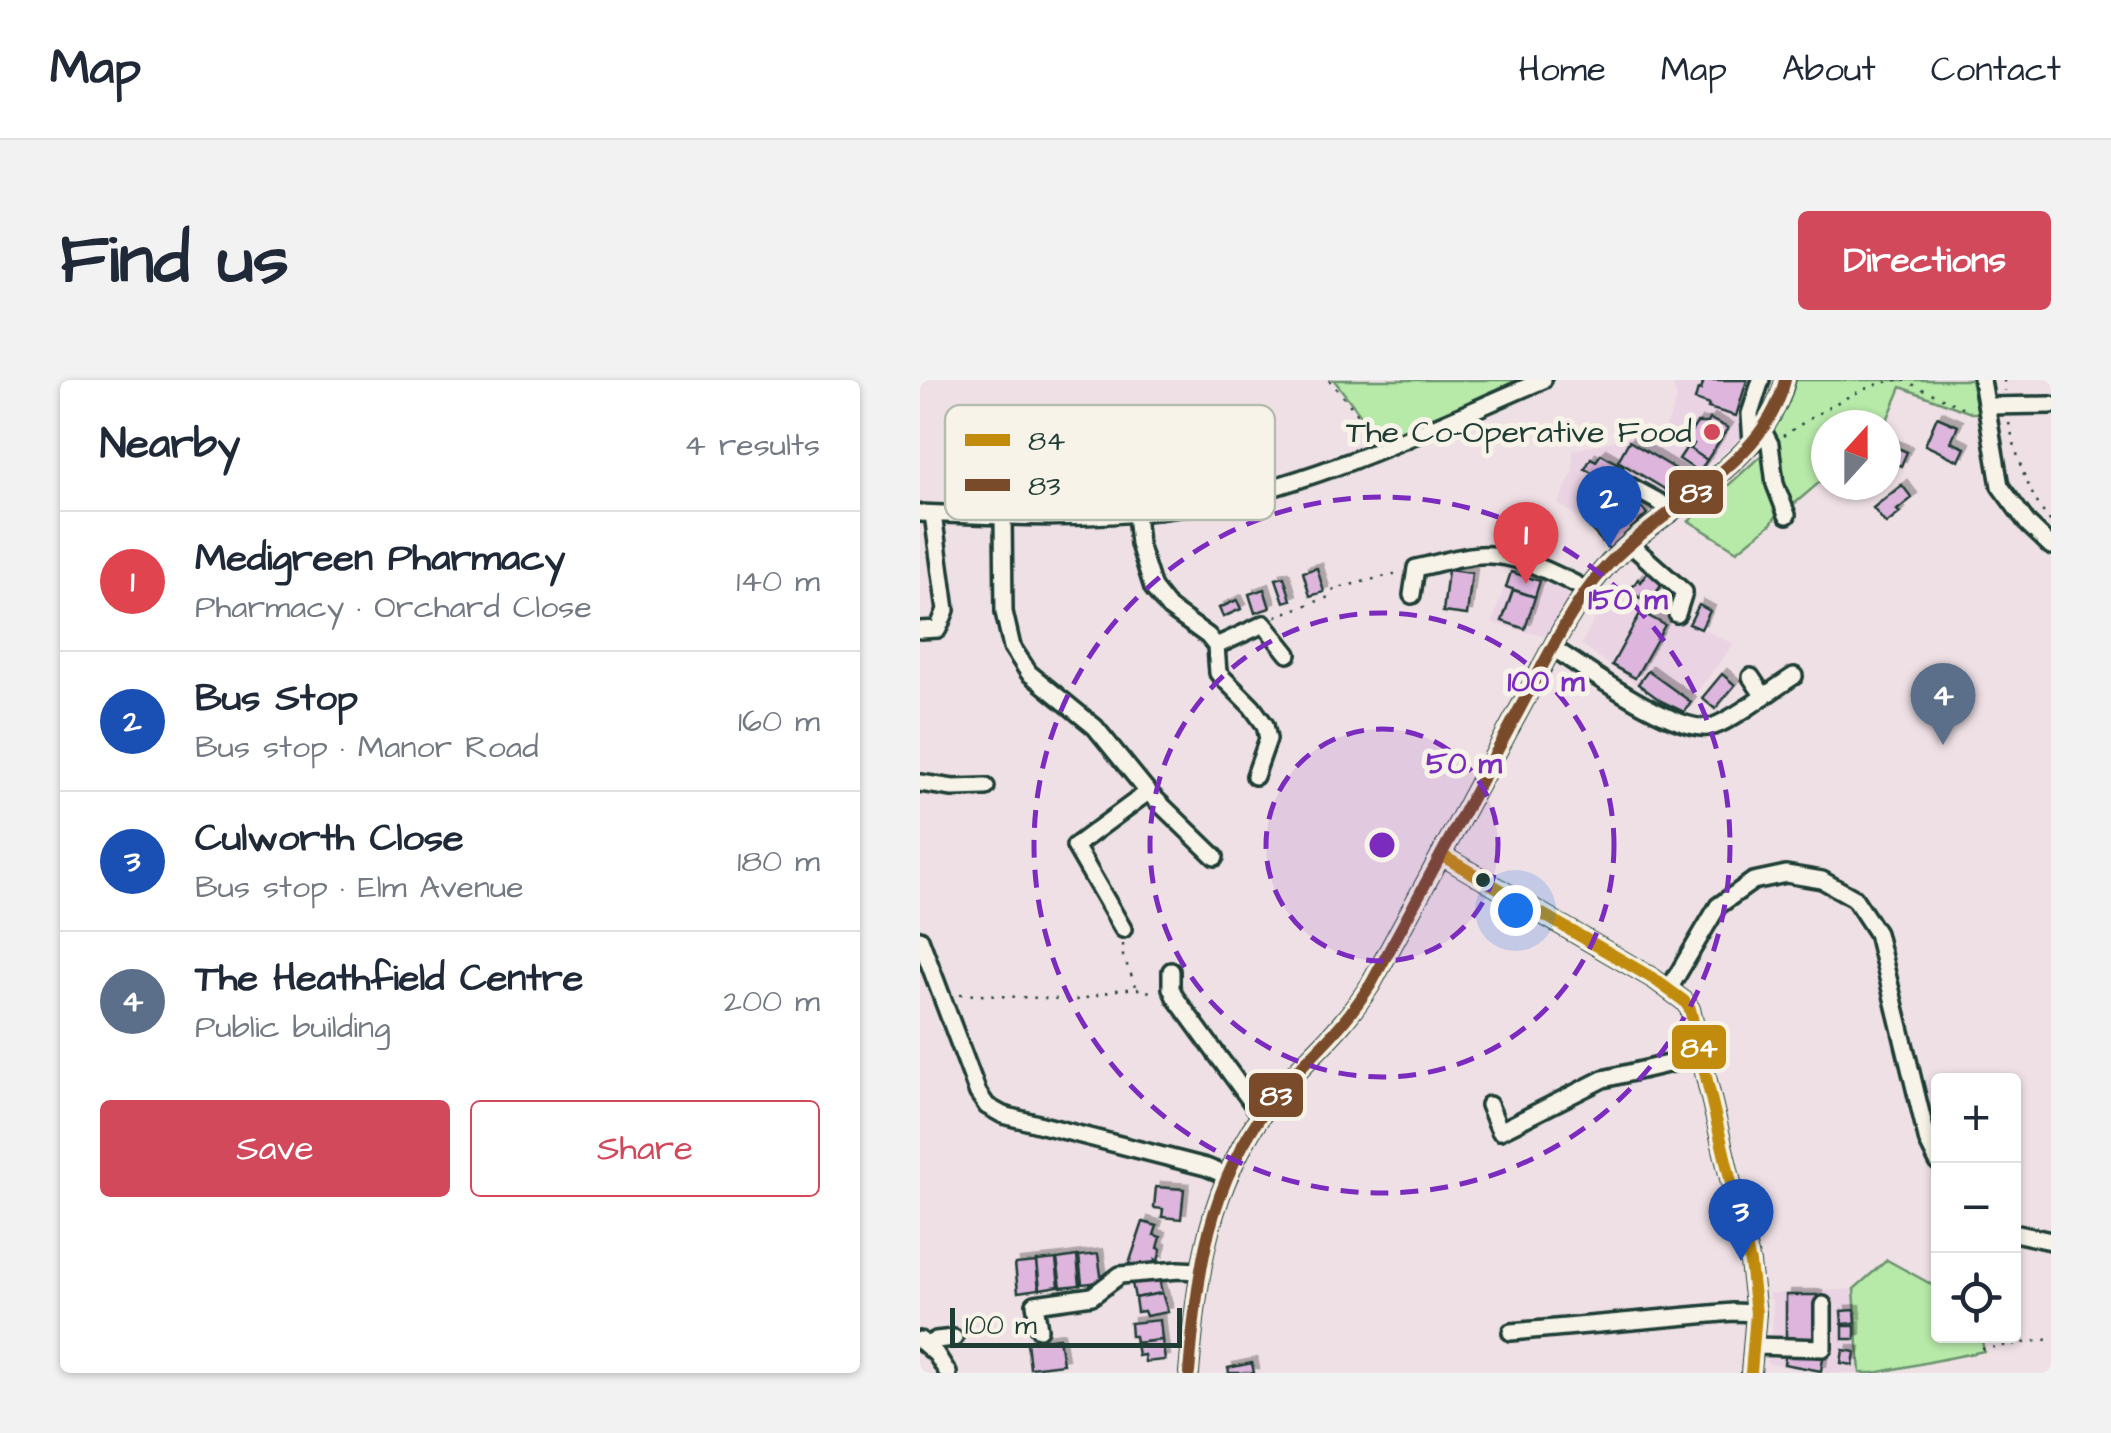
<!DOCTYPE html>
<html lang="en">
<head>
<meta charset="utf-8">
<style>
  body { margin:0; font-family:"Architects Daughter",sans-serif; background:#f2f2f3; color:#1f2937 }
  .controls { position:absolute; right:30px; bottom:30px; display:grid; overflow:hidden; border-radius:10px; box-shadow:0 2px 8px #0004 }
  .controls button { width:90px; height:90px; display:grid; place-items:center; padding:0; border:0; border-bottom:2px solid #e0e1e3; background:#fff; color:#1f2937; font:50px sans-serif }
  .compass { position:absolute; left:891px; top:30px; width:90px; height:90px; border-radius:50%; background:#fff; box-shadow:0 2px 8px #0004; rotate:21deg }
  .scale { position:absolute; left:30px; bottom:25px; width:232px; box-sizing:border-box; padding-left:10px; border:5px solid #1f3d34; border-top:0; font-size:28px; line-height:35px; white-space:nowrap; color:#1f3d34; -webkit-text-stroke:8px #f7f3e8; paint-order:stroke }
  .you { position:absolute; left:595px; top:530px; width:35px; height:35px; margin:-25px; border:8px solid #fff; border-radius:50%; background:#1a73e8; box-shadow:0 0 0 15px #1a73e833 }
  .badge { display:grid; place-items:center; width:65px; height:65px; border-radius:50%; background:#d1495b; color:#fff; font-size:32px; font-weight:700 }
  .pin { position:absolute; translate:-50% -82px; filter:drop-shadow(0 2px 5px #0008) }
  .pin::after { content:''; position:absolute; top:52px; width:35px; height:30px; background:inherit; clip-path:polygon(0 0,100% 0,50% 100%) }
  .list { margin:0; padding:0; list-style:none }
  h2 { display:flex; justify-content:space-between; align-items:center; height:130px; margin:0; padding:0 40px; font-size:42px }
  h2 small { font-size:32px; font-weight:400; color:#747a83 }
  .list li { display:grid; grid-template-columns:65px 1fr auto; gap:30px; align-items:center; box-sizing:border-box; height:140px; padding:0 40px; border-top:2px solid #e0e1e3 }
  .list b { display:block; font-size:38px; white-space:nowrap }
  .list p { margin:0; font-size:32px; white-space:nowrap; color:#747a83 }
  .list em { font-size:32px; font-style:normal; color:#747a83 }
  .actions { display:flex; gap:20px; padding:30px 40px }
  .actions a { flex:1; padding:22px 0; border:2px solid #d1495b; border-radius:10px; text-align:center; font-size:35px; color:#d1495b }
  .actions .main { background:#d1495b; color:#fff }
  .icon { flex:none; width:55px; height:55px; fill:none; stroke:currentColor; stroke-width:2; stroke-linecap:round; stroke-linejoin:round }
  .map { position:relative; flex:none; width:1131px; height:993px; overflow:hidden; border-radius:10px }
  header { display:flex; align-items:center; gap:60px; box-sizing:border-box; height:140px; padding:0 50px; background:#fff; border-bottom:2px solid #e0e1e3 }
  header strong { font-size:48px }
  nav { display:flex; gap:55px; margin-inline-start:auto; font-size:35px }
  .intro { display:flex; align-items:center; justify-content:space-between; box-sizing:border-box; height:240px; padding:0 60px }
  h1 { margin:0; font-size:70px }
  .button { padding:25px 45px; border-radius:10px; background:#d1495b; color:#fff; font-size:35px; font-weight:700 }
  main { display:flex; gap:60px; padding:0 60px }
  aside { flex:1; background:#fff; border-radius:10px; box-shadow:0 2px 8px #0004 }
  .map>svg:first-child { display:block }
  .built { fill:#ead3e3 }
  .green { fill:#b7e9a9; stroke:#6b936e; stroke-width:2.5 }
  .building { fill:#ddb5dd; stroke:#1f3d34; stroke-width:2.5; filter:url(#shadow) }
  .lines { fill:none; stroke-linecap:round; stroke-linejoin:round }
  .minor-casing { stroke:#1f3d34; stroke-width:22 }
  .path { stroke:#1f3d34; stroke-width:2.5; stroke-dasharray:2.5 8; stroke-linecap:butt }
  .minor { stroke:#f7f3e8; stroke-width:15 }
  .bus-1-casing { stroke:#f7f3e8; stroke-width:20 }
  .bus-2-casing { stroke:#f7f3e8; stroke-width:20 }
  .bus-1 { stroke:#c18c0d; stroke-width:12 }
  .bus-2 { stroke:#7a4b2a; stroke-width:12 }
  .ring { fill:none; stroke:#7b2cbf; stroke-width:5; stroke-dasharray:18 12 }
  .poi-dot { fill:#d1495b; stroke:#f7f3e8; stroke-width:4 }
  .bus-dot { fill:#1f3d34; stroke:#f7f3e8; stroke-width:4 }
  .labels { text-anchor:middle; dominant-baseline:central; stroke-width:10; stroke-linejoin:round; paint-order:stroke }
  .poi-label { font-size:32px; fill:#1f3d34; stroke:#f7f3e8; text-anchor:end }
  .key { fill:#f7f3e8; stroke:#b6bcb2; stroke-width:2.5 }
  .key-label { font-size:28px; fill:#1f3d34 }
  .centre { fill:#7b2cbf; stroke:#f7f3e8; stroke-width:5 }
  .ring-label { font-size:30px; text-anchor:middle; font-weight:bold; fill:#7b2cbf; stroke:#f7f3e8; stroke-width:10; stroke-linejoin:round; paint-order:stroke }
  .line-badge { stroke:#f7f3e8; stroke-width:4 }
  .badge-label { font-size:28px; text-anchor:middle; font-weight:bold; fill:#fff }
</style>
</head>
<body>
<header>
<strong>Map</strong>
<nav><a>Home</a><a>Map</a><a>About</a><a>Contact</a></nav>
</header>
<div class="intro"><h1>Find us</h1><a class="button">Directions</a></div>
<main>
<aside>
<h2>Nearby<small>4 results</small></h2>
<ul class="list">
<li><span class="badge" style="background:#e0444e">1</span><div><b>Medigreen Pharmacy</b><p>Pharmacy · Orchard Close</p></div><em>140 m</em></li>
<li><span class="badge" style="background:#1a4fb4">2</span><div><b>Bus Stop</b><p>Bus stop · Manor Road</p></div><em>160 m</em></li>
<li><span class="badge" style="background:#1a4fb4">3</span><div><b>Culworth Close</b><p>Bus stop · Elm Avenue</p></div><em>180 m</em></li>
<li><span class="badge" style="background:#5c6f8a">4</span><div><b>The Heathfield Centre</b><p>Public building</p></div><em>200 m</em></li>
</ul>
<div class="actions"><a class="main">Save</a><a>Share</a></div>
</aside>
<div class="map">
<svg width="1131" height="993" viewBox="0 0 1131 993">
  <defs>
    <filter id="shadow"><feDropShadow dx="5" dy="-5" stdDeviation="0" flood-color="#0004"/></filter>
  </defs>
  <rect width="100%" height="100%" fill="#efe0e5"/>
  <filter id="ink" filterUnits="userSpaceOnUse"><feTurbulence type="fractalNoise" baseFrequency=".01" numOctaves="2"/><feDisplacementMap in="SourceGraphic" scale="20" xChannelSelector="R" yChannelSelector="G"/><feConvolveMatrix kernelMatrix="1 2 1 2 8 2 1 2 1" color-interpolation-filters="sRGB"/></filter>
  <g filter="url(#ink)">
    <!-- built -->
    <g class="built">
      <polygon points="752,0 851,0 839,36 821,58 731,131 689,169 663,140 638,124 653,92 653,70 745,49 757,19"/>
      <polygon points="591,188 646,211 649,218 626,257 572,243"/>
      <polygon points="695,202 728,223 814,264 761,332 739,321 661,264"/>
      <polygon points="934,909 940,993 906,993 846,983 852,970 853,923 848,914"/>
    </g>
    <!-- green -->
    <g class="green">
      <polygon points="414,0 623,0 465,67"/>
      <polygon points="876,0 1051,0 1058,33 1051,33 981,7 965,45 906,45 906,105 901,101 873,125 866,122 850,46 859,23 869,22"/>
      <polygon points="846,71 856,136 851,144 817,171 769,141"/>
      <polygon points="967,880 1018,908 1018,956 1061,956 1064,971 955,993 940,993 934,909"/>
    </g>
    <!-- building -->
    <g class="building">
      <polygon points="784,0 827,0 816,36 788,28 789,25 775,20 778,9 781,10"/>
      <polygon points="1017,37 1038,46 1031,62 1045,68 1039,81 1005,65"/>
      <polygon points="790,39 808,48 787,80 770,70 774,64 766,59 777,43 788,43"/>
      <polygon points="709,61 764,94 753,114 698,81"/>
      <polygon points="969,64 987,72 981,86 966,80"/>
      <polygon points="767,67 787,80 779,92 759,79"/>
      <polygon points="681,74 703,87 692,105 665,89 671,78 676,81"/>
      <polygon points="982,105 992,118 977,130 980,133 966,144 953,128"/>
      <polygon points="704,117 715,121 727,134 689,169 670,148"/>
      <polygon points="397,188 404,212 390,216 383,192"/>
      <polygon points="730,189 745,200 731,220 722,215 720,218 710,211 718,199 721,202"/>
      <polygon points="528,190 552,193 547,235 523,232"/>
      <polygon points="591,192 620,201 615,217 586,207"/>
      <polygon points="364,197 371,220 364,222 356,199"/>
      <polygon points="344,209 350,228 335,233 329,214"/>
      <polygon points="593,210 615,217 605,249 582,241"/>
      <polygon points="317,220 321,229 303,237 299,228"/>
      <polygon points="779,225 790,231 781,249 769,244"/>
      <polygon points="721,232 745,245 715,298 692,285"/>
      <polygon points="728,291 771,322 764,332 741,321 718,304"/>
      <polygon points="802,294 815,305 795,329 782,318"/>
      <polygon points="236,807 264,809 261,839 242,837 243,829 234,828"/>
      <polygon points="223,842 237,846 234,855 241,857 238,868 241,869 238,881 235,879 233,887 220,884 219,887 209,884"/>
      <polygon points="178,874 182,902 162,904 159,876"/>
      <polygon points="157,876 160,905 141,907 137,879"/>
      <polygon points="136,879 139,906 120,909 117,881"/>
      <polygon points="116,882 119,909 98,912 95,884"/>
      <polygon points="239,898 242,913 215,918 212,903"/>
      <polygon points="242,913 248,932 226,936 224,931 217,932 215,918"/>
      <polygon points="866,915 897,915 897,960 866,961"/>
      <polygon points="935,930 936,943 922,944 921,931"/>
      <polygon points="240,940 242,960 216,963 215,956 211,956 210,943"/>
      <rect x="923" y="946" width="12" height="13"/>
      <polygon points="139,958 143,984 110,988 107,962"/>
      <polygon points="242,960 245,980 225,982 224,975 218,976 216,963"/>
      <polygon points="923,970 935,972 933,985 921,983"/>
      <polygon points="866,972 903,978 901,991 864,984"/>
      <polygon points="332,983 334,993 309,993 308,988"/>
    </g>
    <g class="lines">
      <defs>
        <g id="minor">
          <polyline points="1062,0 1080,106 1108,144 1131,166"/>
          <polyline points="1067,26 1131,25"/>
          <polyline points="843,51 850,64 855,104 867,135"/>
          <polyline points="832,63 830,34 841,0"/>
          <polyline points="706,104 741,123 750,133"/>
          <path d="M 0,133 C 91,137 183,141 273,126 C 396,105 510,48 623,0"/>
          <polyline points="216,134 219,164 233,208 249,228 288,256 296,266 298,293 332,327 345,345 348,359 335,396"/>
          <polyline points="83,136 84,232 92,267 109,293 175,347 228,412 295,477"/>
          <polyline points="710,164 764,212 757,234"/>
          <path d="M 492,215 L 496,188 C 516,184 539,176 560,175 C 598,173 635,194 667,210"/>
          <polyline points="0,250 18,249 26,230 13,134"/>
          <polyline points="296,266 344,244 368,274"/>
          <path d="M 633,268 C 664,288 760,358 794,346 C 816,338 853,309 874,296"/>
          <polyline points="831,297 843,315"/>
          <polyline points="0,403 33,408 66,407"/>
          <polyline points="521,475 734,599 764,621 770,629 830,883 836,933 831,993"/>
          <polyline points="203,549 155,466 228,412"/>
          <polyline points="0,559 58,713 67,726 83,735 286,787 308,796"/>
          <polyline points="251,591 251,608 255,617 341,735"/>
          <polyline points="749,609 798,526 833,501 866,494 902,500 934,518 957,553 1008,762 1018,782"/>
          <polyline points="569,725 580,751 683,699 782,676"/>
          <polyline points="1094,853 1131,861"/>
          <polyline points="119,949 115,924 172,916 200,895 259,890 279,891"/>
          <polyline points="591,952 813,932 836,933"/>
          <polyline points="0,960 16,974 28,993"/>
          <polyline points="7,965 16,960 34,958"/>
          <polyline points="834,966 903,968 903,925"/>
          <path d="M 269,993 C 278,889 287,806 352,720 C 374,691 402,668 424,641 C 434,629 443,616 451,604 C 499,516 546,429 593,341 C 620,293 647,231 683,190 C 737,128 846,86 865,0"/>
        </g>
      </defs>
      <!-- minor casing -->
      <use href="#minor" class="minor-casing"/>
      <!-- path -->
      <g class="path">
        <polyline points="409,0 456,56"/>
        <polyline points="983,0 1050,31"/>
        <polyline points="1084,0 1085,11"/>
        <path d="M 1089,43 C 1097,77 1108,116 1131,142"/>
        <path d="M 863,56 C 892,37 946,1 980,0"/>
        <polyline points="356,236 409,217 414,209 478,193"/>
        <polyline points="203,564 203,576 217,608"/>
        <polyline points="40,614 158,620 201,609 218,609 235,613"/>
        <polyline points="1062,969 1131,959"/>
      </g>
      <!-- minor -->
      <use href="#minor" class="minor"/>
      <defs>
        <polyline id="bus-1" points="521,475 734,599 764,621 770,629 830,883 836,933 831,993"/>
        <path id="bus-2" d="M 269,993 C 278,889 287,806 352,720 C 374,691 402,668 424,641 C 434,629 443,616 451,604 C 499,516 546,429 593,341 C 620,293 647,231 683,190 C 737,128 846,86 865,0"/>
      </defs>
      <!-- bus-1 casing -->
      <use href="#bus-1" class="bus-1-casing"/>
      <!-- bus-2 casing -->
      <use href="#bus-2" class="bus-2-casing"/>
      <!-- bus-1 -->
      <use href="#bus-1" class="bus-1"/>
      <!-- bus-2 -->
      <use href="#bus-2" class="bus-2"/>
    </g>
  </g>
  <!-- distance rings -->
  <circle cx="462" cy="465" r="116" fill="#7b2cbf" fill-opacity=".12"/>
  <g class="ring">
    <circle cx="462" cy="465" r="116"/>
    <circle cx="462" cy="465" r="232"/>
    <circle cx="462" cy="465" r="348"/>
  </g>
  <!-- markers -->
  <circle class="poi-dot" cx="792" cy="52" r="10"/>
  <circle class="bus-dot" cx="563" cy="500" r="9"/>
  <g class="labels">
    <!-- poi labels -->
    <g class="poi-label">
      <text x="772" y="52">The Co-Operative Food</text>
    </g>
  </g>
  <!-- legend -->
  <rect x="25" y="25" width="330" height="115" rx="15" class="key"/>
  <rect x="45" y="54" width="45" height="12" fill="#c18c0d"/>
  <rect x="45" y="99" width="45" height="12" fill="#7a4b2a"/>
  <g class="key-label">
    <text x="108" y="70">84</text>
    <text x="108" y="115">83</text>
  </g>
  <circle cx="462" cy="465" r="15" class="centre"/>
  <g class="ring-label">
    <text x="708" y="229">150 m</text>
    <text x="626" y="311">100 m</text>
    <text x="544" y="393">50 m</text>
  </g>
  <g class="line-badge">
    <rect x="747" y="88" width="58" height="48" rx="10" fill="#7a4b2a"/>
    <rect x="750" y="643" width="58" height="48" rx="10" fill="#c18c0d"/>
    <rect x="327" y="691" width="58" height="48" rx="10" fill="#7a4b2a"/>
  </g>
  <g class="badge-label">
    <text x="776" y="122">83</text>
    <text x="779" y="677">84</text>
    <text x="356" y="725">83</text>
  </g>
</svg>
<div class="controls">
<button>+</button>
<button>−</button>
<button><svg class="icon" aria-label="locate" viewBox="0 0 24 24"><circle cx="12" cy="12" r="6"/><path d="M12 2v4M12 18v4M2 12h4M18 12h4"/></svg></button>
</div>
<svg class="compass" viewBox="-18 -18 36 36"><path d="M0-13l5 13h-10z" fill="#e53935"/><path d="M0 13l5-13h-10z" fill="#747a83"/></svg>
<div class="scale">100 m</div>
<div class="you"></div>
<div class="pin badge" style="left:606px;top:204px;background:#e0444e">1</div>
<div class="pin badge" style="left:689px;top:168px;background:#1a4fb4">2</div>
<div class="pin badge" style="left:821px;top:881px;background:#1a4fb4">3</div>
<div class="pin badge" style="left:1023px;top:365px;background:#5c6f8a">4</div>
</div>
</main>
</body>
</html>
